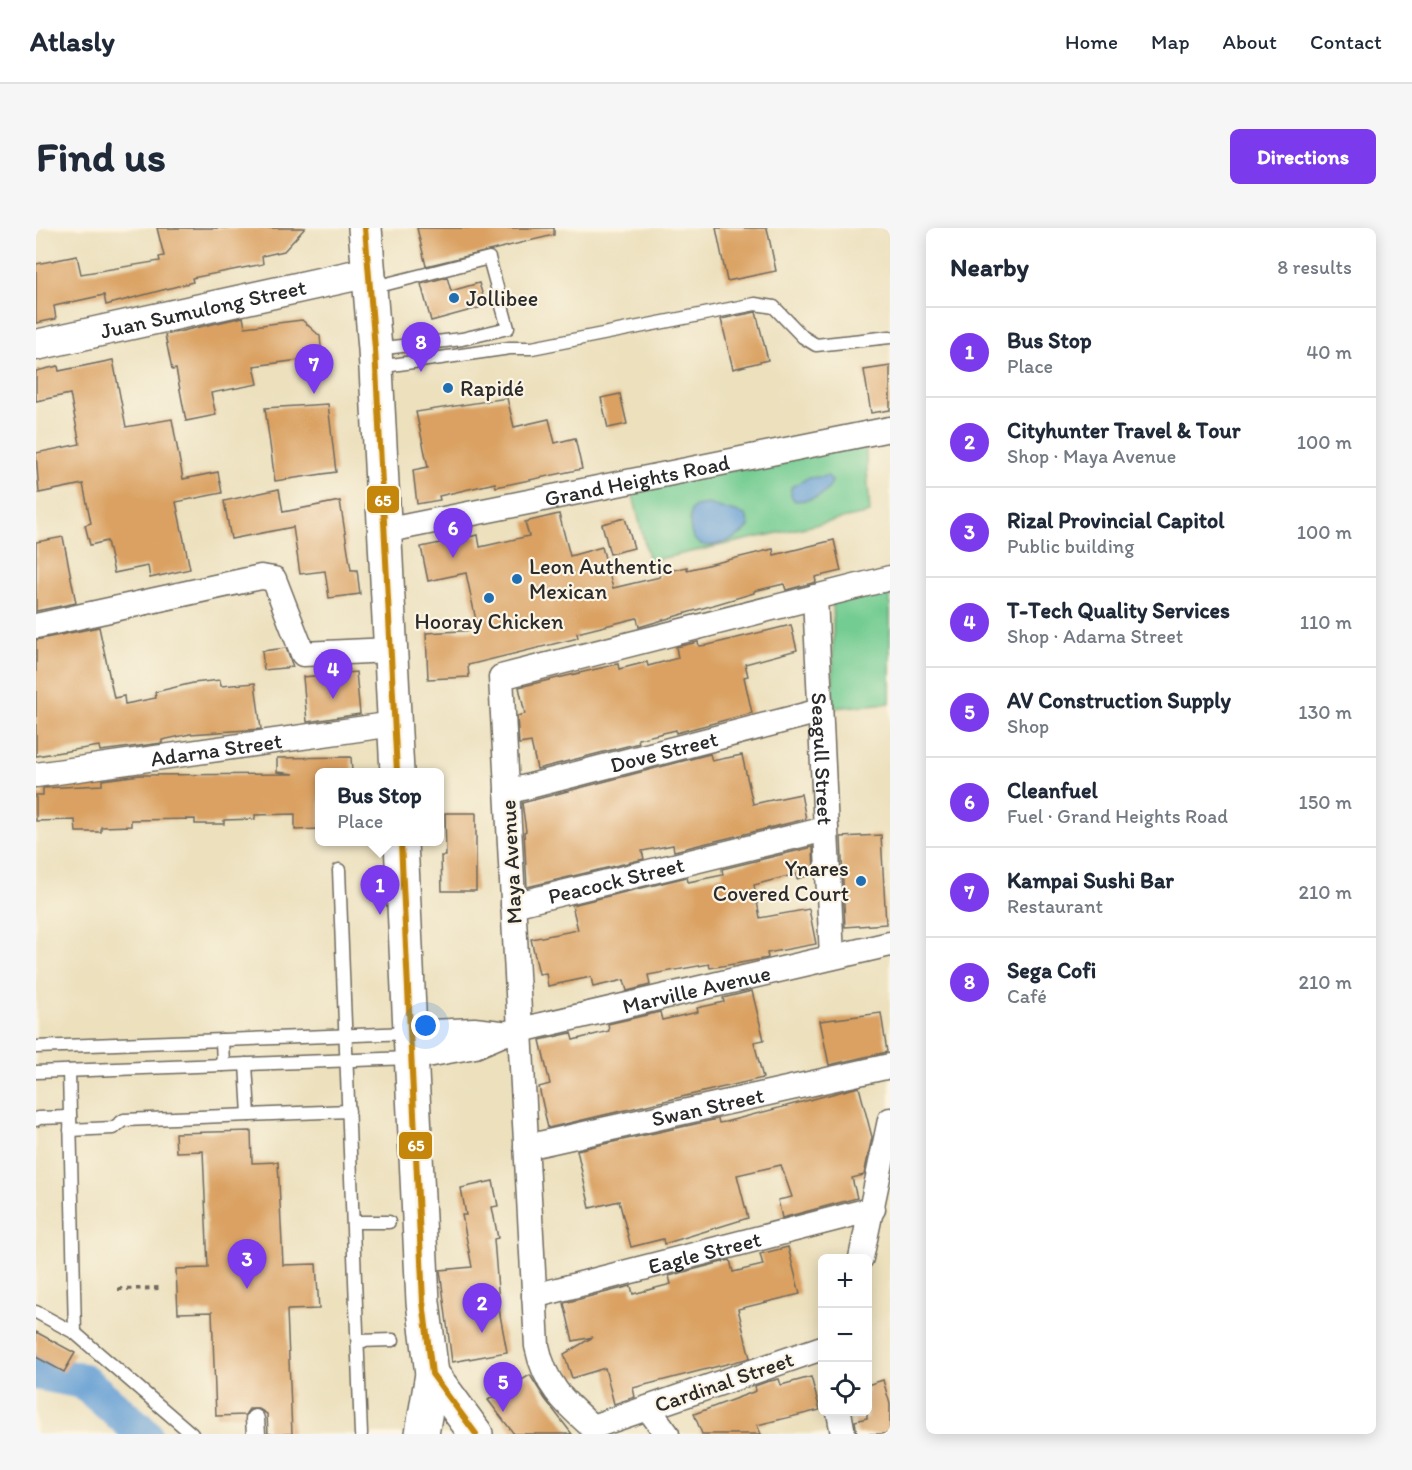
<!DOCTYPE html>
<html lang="en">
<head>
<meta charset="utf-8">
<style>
  body { margin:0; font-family:Itim,sans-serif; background:#f6f6f7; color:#1f2937 }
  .controls { position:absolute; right:18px; bottom:18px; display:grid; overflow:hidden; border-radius:9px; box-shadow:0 3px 15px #0003 }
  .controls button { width:54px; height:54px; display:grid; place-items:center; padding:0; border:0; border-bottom:2px solid #e0e1e3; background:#fff; color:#1f2937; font:30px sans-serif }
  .you { position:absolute; left:390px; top:798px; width:21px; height:21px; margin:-15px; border:4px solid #fff; border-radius:50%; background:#1a73e8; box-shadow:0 0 0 9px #1a73e833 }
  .badge { display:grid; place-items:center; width:39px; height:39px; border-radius:50%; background:#7c3aed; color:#fff; font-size:20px; font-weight:700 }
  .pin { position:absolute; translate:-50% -50px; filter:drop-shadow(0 2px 3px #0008) }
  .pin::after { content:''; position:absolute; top:32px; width:21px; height:18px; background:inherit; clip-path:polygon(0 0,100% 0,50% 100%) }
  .popup { position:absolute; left:279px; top:540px; width:129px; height:78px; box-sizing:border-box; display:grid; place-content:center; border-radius:9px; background:#fff; filter:drop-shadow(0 2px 4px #0005); font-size:20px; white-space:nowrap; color:#747a83 }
  .popup b { font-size:22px; color:#1f2937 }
  .popup::after { content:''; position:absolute; left:50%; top:100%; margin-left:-12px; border:12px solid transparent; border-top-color:#fff }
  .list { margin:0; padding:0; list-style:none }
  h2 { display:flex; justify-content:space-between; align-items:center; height:78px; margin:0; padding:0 24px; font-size:26px }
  h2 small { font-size:20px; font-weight:400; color:#747a83 }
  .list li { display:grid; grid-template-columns:39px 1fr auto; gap:18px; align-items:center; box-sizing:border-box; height:90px; padding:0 24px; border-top:2px solid #e0e1e3 }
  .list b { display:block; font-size:22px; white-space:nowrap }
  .list p { margin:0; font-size:20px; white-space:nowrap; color:#747a83 }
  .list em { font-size:20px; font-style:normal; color:#747a83 }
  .icon { flex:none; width:33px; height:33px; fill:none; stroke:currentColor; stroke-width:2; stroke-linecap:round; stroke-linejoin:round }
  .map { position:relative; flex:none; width:854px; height:1206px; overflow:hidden; border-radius:9px }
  header { display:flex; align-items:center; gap:36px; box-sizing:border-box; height:84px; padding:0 30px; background:#fff; border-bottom:2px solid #e0e1e3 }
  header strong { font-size:28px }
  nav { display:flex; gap:33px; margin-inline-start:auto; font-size:21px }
  .intro { display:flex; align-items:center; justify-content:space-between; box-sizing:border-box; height:144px; padding:0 36px }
  h1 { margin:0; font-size:42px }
  .button { padding:15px 27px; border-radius:9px; background:#7c3aed; color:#fff; font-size:21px; font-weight:700 }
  main { display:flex; gap:36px; padding:0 36px }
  aside { flex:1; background:#fff; border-radius:9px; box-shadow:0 3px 15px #0003 }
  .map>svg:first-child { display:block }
  .green { fill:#73cc92; stroke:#4f7c5e; stroke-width:1.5 }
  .water { fill:#649ed4; stroke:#486480; stroke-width:1.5 }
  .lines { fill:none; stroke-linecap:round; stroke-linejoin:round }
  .river { stroke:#649ed4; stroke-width:36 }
  .building { fill:#daa162 }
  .service-casing { stroke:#6f6a5e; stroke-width:15 }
  .pedestrian-casing { stroke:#6f6a5e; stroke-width:21 }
  .minor-casing { stroke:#6f6a5e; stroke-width:27 }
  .tertiary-casing { stroke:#6f6a5e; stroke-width:33 }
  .primary-casing { stroke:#6f6a5e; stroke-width:36 }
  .path { stroke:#6f6a5e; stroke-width:4; stroke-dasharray:4.5 4.5; stroke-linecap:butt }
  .service { stroke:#fff; stroke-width:12 }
  .pedestrian { stroke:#fff; stroke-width:18 }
  .minor { stroke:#fff; stroke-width:24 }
  .tertiary { stroke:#fff; stroke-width:30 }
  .primary { stroke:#fff; stroke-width:33 }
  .bus-1-casing { stroke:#fcf5e5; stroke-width:10 }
  .bus-1 { stroke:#c4870b; stroke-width:6 }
  .poi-dot { fill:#1f6fb2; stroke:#fcf5e5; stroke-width:2 }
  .labels { text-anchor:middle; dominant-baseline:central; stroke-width:4.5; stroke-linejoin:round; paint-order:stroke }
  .poi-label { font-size:22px; fill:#2b2b2b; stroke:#fcf5e5; text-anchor:start }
  .street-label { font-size:22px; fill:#2b2b2b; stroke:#fcf5e5 }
  .line-badge { stroke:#fcf5e5; stroke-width:2 }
  .badge-label { font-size:16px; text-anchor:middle; font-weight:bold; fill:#fff }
</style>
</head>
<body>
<header>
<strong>Atlasly</strong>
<nav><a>Home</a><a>Map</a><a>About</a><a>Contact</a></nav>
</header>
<div class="intro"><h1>Find us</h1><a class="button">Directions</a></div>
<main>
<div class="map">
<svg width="854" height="1206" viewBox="0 0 854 1206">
  <rect width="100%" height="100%" fill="#fcf5e5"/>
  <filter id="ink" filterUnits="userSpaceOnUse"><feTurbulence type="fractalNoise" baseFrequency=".0167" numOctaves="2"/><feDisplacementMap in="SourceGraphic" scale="12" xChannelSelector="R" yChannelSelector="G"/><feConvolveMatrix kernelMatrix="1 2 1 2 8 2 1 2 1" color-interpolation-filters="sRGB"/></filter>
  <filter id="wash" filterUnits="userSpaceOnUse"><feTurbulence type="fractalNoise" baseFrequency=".008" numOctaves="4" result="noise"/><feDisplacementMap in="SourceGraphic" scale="24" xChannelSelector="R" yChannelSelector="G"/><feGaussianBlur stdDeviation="1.35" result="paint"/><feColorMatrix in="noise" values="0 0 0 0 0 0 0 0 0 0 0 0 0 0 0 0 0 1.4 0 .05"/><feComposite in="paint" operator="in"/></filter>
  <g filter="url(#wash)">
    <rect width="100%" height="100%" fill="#ece0bd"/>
    <!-- green -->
    <g class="green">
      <polygon points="829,213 834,285 613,333 596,263"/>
      <polygon points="854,366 854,475 797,480 797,373"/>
    </g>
    <!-- water -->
    <g class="water">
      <path d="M 792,248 L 796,253 C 791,270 775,272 759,273 L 755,268 L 755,259 L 772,250 Z"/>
      <path d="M 671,276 L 710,287 L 713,298 C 706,310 673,324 661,314 C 652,306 654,292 655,282 L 659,278 Z"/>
    </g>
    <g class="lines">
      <!-- river -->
      <polyline class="river" points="0,1144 47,1153 108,1206"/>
    </g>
    <g id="blocks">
      <!-- building -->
      <g class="building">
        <polygon points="121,0 269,0 248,23 226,28 227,36 156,50 157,54 70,77 68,67 18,78 20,91 0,95 0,36 41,28 45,46 124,33 123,29 128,28"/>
        <polygon points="381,0 518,0 518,7 390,38"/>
        <polygon points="680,0 731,0 740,43 691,53"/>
        <polygon points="411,49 415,63 443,55 450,78 395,93 385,56"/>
        <polygon points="720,84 732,132 697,141 685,91"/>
        <polygon points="207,89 209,99 266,92 284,108 286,129 218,138 222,156 175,165 180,187 150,193 140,141 136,142 129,107"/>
        <polygon points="77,132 90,199 136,191 147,251 182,244 186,265 140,274 154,341 114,350 112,338 78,345 71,313 54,317 49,297 55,295 47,256 3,265 0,225 44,216 34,166 0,173 0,143 22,138 23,143"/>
        <polygon points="854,138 854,182 835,185 828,142"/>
        <polygon points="584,166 591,196 572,200 565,170"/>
        <polygon points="471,170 478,199 513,191 519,215 539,210 546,241 460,259 459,255 403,268 404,272 381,276 377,242 392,239 380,184"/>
        <polygon points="292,176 300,244 239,253 229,180"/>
        <polygon points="243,261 247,284 304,273 315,342 321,342 324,366 293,370 289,343 264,346 257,299 195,311 188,273"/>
        <polygon points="523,286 534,328 566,319 577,360 624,349 623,345 651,339 651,342 737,321 738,327 798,312 805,343 779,349 780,354 750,362 748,356 718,363 718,365 603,399 601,390 541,405 542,410 432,437 433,449 392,451 390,405 442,402 430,345 392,353 385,319 442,307 444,319 493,308 489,294"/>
        <polygon points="589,290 598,320 574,326 566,296"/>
        <polygon points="27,309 40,375 0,383 0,314"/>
        <polygon points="755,397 761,422 709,436 712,448 708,449 716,485 640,505 640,502 602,511 603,515 501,541 495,514 483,516 481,488 489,486 483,459 582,436 583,441 611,434 612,438 642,430 640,419 662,414 663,418 672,417"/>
        <polygon points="63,399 78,470 88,468 89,476 120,470 119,464 157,455 184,452 185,458 219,455 225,501 154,506 126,512 126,515 64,523 63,518 0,528 0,412"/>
        <polygon points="250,420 257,439 228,442 226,423"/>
        <polygon points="320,444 324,486 271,494 267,449"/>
        <polygon points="674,526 676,533 706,527 717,576 765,566 770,591 638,623 637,617 606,623 608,631 491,659 488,604 490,603 486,575"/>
        <polygon points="315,529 316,544 284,544 284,601 259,602 259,586 219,587 219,591 188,592 188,596 159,596 159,591 95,592 95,598 65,599 65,604 40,604 39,592 0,593 0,567 7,567 7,560 66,557 66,552 104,547 258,546 241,544 241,530"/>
        <polygon points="409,585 440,585 440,663 406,663 405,628 410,628"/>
        <polygon points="845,607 850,696 809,699 805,609"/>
        <polygon points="777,619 778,646 761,651 760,646 718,657 724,690 773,681 780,716 731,725 732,730 704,735 674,740 673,736 612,747 614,757 591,763 588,752 557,759 555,749 512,758 510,745 503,746 495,711 542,702 536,677 651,649 652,654 687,647 686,641"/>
        <polygon points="716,763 728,812 718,814 727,850 512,900 503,859 514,856 504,812 535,805 537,812 573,803 572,796 624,784 626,792 662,784 661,780 688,774 687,770"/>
        <polygon points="845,785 851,824 793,837 784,793"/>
        <polygon points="823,859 836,909 828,947 816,950 821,970 746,990 742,972 756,969 745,937 701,947 712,990 628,1016 627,1011 595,1019 583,973 554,980 541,922 682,891 683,895 689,894"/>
        <polygon points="215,903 216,935 242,934 247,1037 280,1036 283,1081 251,1082 256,1206 232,1206 231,1186 223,1181 213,1181 209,1187 180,1188 176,1084 142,1085 140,1041 172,1040 167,923 140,924 139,905"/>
        <polygon points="457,953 462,978 456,979 462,1010 458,1011 464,1087 471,1124 416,1134 404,1042 436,1039 426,987 430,987 425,960"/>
        <polygon points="752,1019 764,1066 702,1081 714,1130 597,1160 599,1169 578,1176 569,1140 536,1150 528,1126 557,1109 537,1113 528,1075 595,1058 597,1066 635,1056 633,1048 694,1032 697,1044 727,1037 724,1026"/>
        <polygon points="0,1104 39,1125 28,1144 0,1129"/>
        <polygon points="494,1147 509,1171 536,1206 478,1206 452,1172"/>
        <polygon points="775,1149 784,1182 721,1197 725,1206 666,1206 658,1186 720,1163 719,1158 730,1154 743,1151 745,1157"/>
        <polygon points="847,1152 854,1176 854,1206 821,1206 819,1193 831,1190 831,1157"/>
      </g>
    </g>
  </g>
  <g filter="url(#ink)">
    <use href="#blocks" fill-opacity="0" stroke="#6f6a5e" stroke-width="1.5"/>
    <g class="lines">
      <defs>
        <g id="service">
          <polyline points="335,60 453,30 472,100 426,111 340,121"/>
          <polyline points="342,139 474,120 496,120 719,76 738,79 767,109 780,117 854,109"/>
          <polyline points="303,642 325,1206"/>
          <polyline points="186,812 187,837"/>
          <polyline points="0,819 374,805"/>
          <polyline points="210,836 213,887"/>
          <polyline points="33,843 39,1105"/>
          <polyline points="0,844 374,830"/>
          <polyline points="0,892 2,890 34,889"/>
          <polyline points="34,902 77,900 88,892 313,883"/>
          <polyline points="318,994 353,994"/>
          <polyline points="0,1084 39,1105 156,1206"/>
          <polyline points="322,1113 357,1112"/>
        </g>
        <polyline id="pedestrian" points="219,1191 220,1206"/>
        <g id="minor">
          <path id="s1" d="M 348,303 L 854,201"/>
          <path id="s2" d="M 779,369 L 796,729"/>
          <polyline points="0,398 225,349 238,351 267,426 354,422"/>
          <path id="s3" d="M 0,547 L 358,496"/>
          <path id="s4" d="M 471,564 L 784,483"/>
          <path id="s5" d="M 477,677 L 790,601"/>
          <polyline points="375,805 438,802 465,805"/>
          <path id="s6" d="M 375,830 L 439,818 L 467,806 L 854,716"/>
          <path id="s7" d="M 490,919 L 854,838"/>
          <polyline points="825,1030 854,892"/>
          <path id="s8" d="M 498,1068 L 837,981"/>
          <path d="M 786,1120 L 556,1199 C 527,1173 509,1157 501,1118 L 465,449 L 854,350"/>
          <polyline points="612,1180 631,1206"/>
          <polyline points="803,1184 807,1206"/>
        </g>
        <g id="tertiary">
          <path id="s9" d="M 0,117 L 334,44"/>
        </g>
        <g id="primary">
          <polyline points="329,0 339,121 361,544"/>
          <polyline points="365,614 387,1074 396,1146 386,1206"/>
          <polyline points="396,1146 440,1206"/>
        </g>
      </defs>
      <!-- service casing -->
      <use href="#service" class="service-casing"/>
      <!-- pedestrian casing -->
      <use href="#pedestrian" class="pedestrian-casing"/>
      <!-- minor casing -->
      <use href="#minor" class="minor-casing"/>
      <!-- tertiary casing -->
      <use href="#tertiary" class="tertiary-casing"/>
      <!-- primary casing -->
      <use href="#primary" class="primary-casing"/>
      <!-- path -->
      <polyline class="path" points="82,1061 126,1060"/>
      <!-- service -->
      <use href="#service" class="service"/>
      <!-- pedestrian -->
      <use href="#pedestrian" class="pedestrian"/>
      <!-- minor -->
      <use href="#minor" class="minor"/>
      <!-- tertiary -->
      <use href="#tertiary" class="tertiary"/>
      <!-- primary -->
      <use href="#primary" class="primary"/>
      <defs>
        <g id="bus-1">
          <polyline points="329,0 339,121 361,544"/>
          <polyline points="365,614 387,1074 396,1146 440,1206"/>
        </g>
      </defs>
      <!-- bus-1 casing -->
      <use href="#bus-1" class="bus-1-casing"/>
      <!-- bus-1 -->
      <use href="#bus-1" class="bus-1"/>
    </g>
  </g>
  <!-- markers -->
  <g class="poi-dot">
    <circle cx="418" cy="70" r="6"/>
    <circle cx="412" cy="160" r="6"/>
    <circle cx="481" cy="351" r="6"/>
    <circle cx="453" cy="370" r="6"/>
    <circle cx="825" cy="653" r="6"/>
  </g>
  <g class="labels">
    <!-- poi labels -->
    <g class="poi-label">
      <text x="430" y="70">Jollibee</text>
      <text x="424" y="160">Rapidé</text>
      <text x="493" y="338">Leon Authentic<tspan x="493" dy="25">Mexican</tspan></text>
      <text x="453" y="393" text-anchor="middle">Hooray Chicken</text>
      <text x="813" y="640" text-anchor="end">Ynares<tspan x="813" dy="25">Covered Court</tspan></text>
    </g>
    <!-- street labels -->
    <g class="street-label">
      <text stroke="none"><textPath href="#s9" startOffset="171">Juan Sumulong Street</textPath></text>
      <text stroke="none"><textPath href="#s1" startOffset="258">Grand Heights Road</textPath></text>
      <text stroke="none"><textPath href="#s3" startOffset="182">Adarna Street</textPath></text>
      <text stroke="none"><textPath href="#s4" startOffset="162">Dove Street</textPath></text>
      <text stroke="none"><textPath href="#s2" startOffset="162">Seagull Street</textPath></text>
      <text transform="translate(475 634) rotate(-93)">Maya Avenue</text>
      <text stroke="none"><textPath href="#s5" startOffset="106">Peacock Street</textPath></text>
      <text stroke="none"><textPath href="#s6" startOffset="294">Marville Avenue</textPath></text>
      <text stroke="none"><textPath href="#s7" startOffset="186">Swan Street</textPath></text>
      <text stroke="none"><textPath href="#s8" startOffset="176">Eagle Street</textPath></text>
      <text transform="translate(688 1154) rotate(-19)">Cardinal Street</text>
    </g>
  </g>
  <g class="line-badge">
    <rect x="330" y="257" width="34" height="29" rx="6" fill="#c4870b"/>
    <rect x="362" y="903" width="35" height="29" rx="6" fill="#c4870b"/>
  </g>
  <g class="badge-label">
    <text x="347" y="278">65</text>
    <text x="380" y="923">65</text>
  </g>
</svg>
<div class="controls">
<button>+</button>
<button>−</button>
<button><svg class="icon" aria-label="locate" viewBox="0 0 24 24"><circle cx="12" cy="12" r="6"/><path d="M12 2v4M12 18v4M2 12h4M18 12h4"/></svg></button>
</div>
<div class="you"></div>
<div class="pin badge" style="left:344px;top:687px">1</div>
<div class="popup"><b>Bus Stop</b>Place</div>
<div class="pin badge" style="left:446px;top:1105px">2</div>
<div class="pin badge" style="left:211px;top:1061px">3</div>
<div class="pin badge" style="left:297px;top:471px">4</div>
<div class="pin badge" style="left:467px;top:1184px">5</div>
<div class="pin badge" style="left:417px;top:330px">6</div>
<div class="pin badge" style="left:278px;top:166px">7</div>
<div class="pin badge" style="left:385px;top:144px">8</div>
</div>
<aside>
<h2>Nearby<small>8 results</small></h2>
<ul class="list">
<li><span class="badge">1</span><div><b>Bus Stop</b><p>Place</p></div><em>40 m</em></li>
<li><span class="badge">2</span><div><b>Cityhunter Travel &amp; Tour</b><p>Shop · Maya Avenue</p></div><em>100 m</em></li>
<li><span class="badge">3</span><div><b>Rizal Provincial Capitol</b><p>Public building</p></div><em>100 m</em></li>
<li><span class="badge">4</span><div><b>T-Tech Quality Services</b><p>Shop · Adarna Street</p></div><em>110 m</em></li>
<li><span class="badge">5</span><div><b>AV Construction Supply</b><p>Shop</p></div><em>130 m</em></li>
<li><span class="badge">6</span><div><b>Cleanfuel</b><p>Fuel · Grand Heights Road</p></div><em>150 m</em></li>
<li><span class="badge">7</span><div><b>Kampai Sushi Bar</b><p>Restaurant</p></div><em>210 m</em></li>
<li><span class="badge">8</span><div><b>Sega Cofi</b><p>Café</p></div><em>210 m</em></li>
</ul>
</aside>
</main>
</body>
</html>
